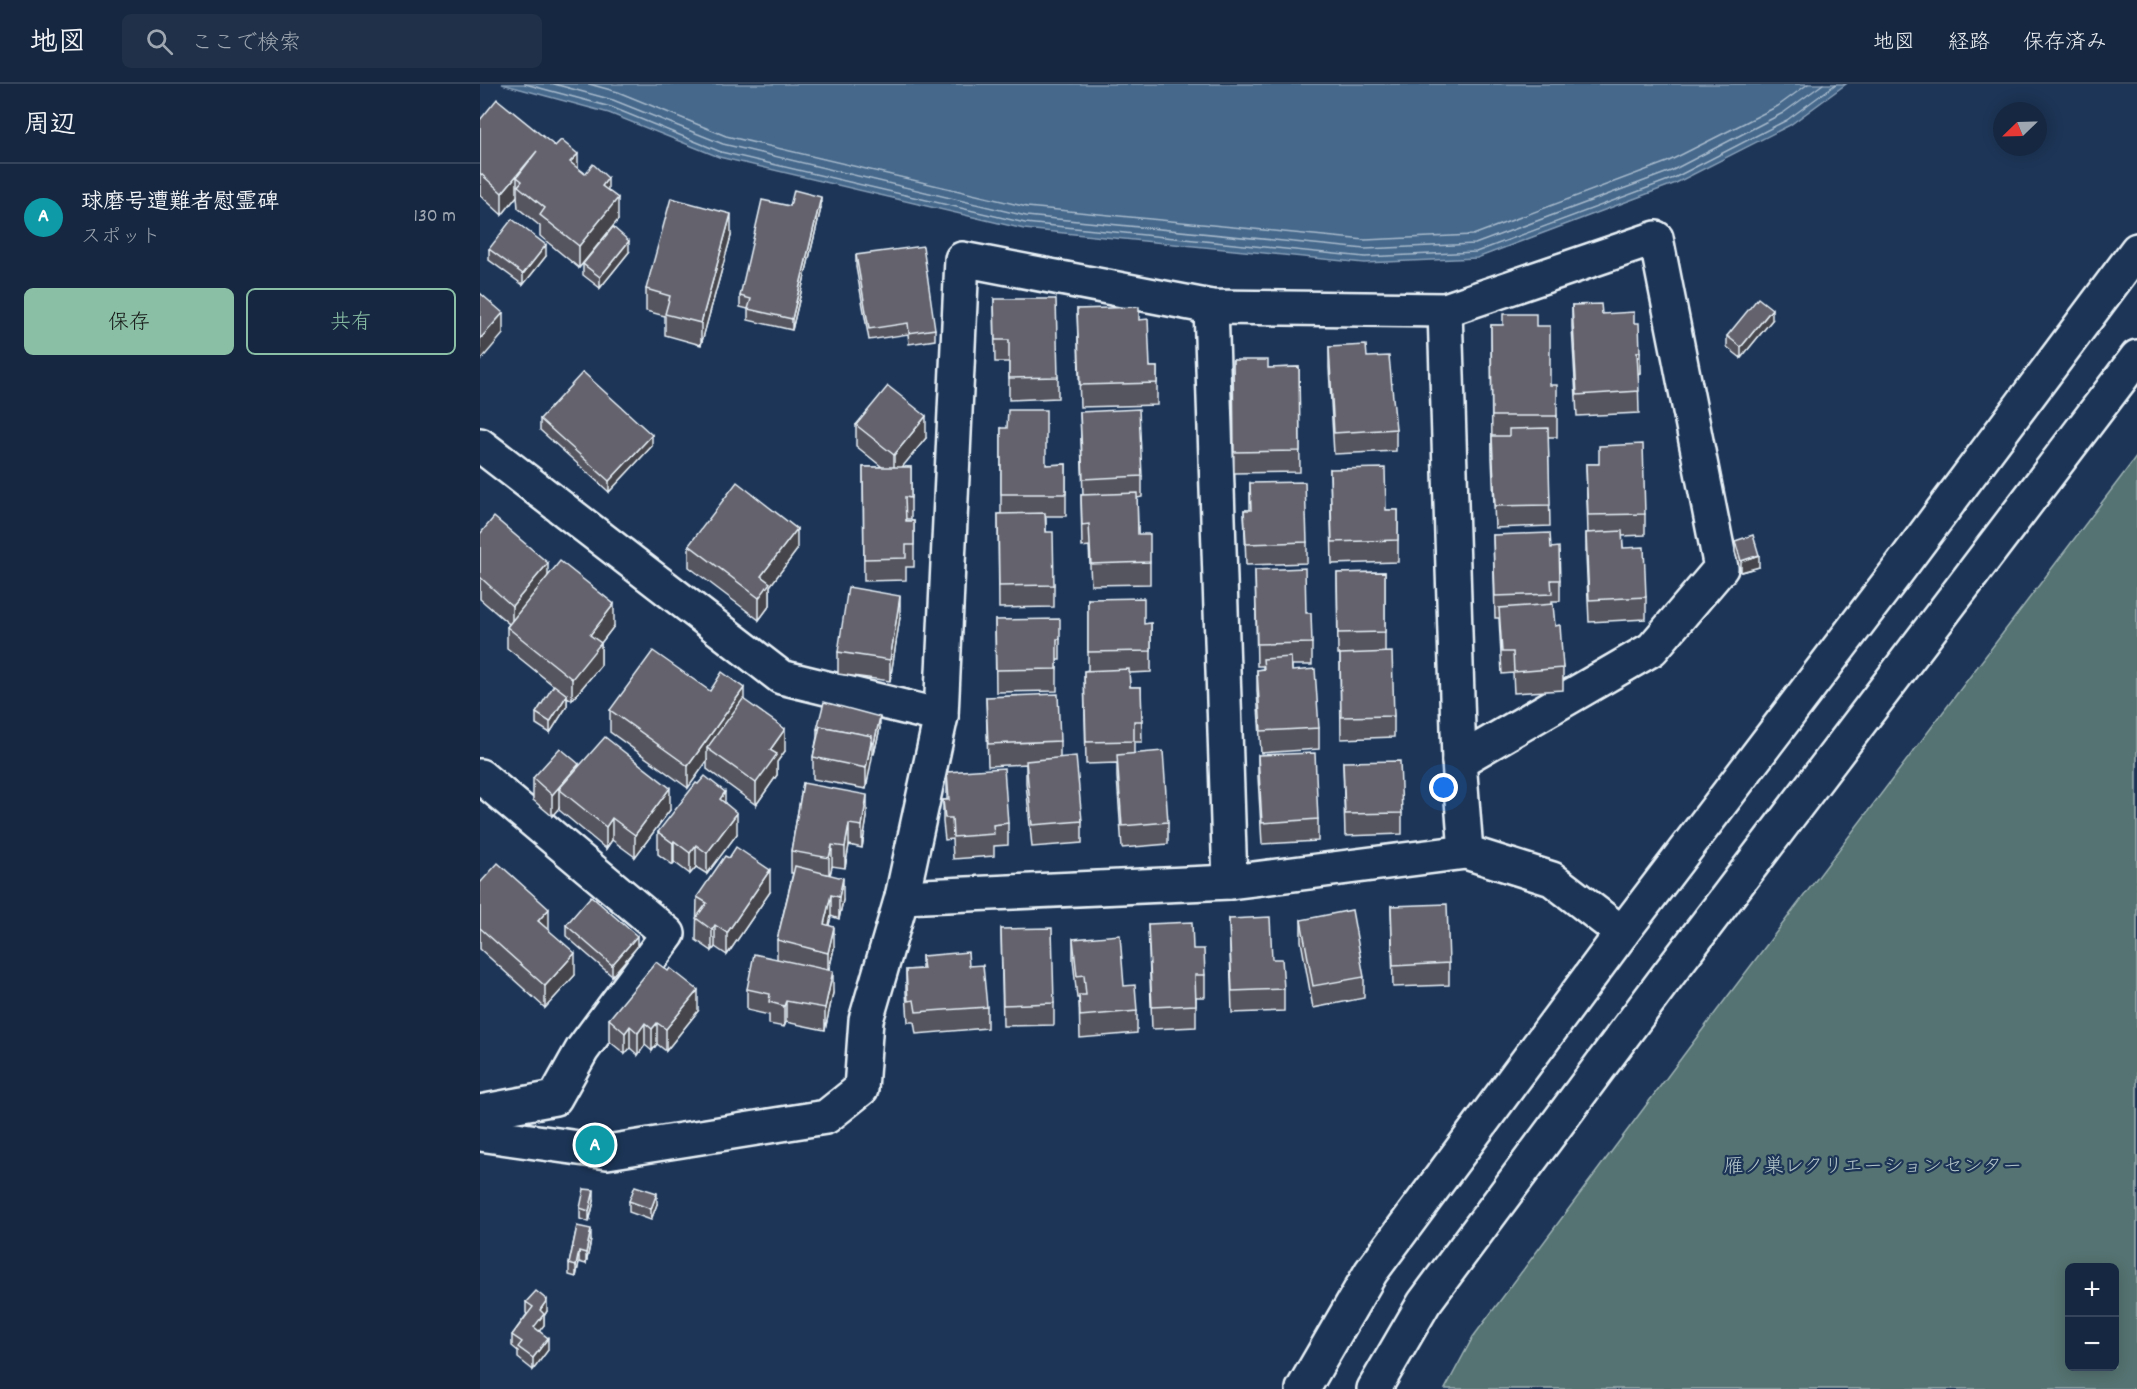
<!DOCTYPE html>
<html lang="ja">
<head>
<meta charset="utf-8">
<style>
  body { margin:0; font-family:Dekko,"Klee One",sans-serif; background:#1f3048; color:#f1f3f6 }
  .controls { position:absolute; right:18px; bottom:18px; display:grid; overflow:hidden; border-radius:9px; box-shadow:0 3px 15px #0003 }
  .controls button { width:54px; height:54px; display:grid; place-items:center; padding:0; border:0; border-bottom:2px solid #35445a; background:#162841; color:#f1f3f6; font:30px sans-serif }
  .compass { position:absolute; left:1513px; top:18px; width:54px; height:54px; border-radius:50%; background:#162841; box-shadow:0 3px 15px #0003; rotate:247deg }
  .you { position:absolute; left:964px; top:704px; width:21px; height:21px; margin:-15px; border:4px solid #fff; border-radius:50%; background:#1a73e8; box-shadow:0 0 0 9px #1a73e833 }
  .badge { display:grid; place-items:center; width:39px; height:39px; border-radius:50%; background:#8abfa5; color:#fff; font-size:20px; font-weight:700 }
  .pin { position:absolute; translate:-50% -50%; border:3px solid #fff; box-shadow:0 2px 6px #0006 }
  .list { margin:0; padding:0; list-style:none }
  h2 { display:flex; justify-content:space-between; align-items:center; height:78px; margin:0; padding:0 24px; font-size:26px }
  h2 small { font-size:20px; font-weight:400; color:#9ea6b1 }
  .list li { display:grid; grid-template-columns:39px 1fr auto; gap:18px; align-items:center; box-sizing:border-box; height:108px; padding:0 24px; border-top:2px solid #35445a }
  .list b { display:block; font-size:22px; white-space:nowrap }
  .list p { margin:0; font-size:20px; white-space:nowrap; color:#9ea6b1 }
  .list em { font-size:20px; font-style:normal; color:#9ea6b1 }
  .actions { display:flex; gap:12px; padding:18px 24px }
  .actions a { flex:1; padding:14px 0; border:2px solid #8abfa5; border-radius:9px; text-align:center; font-size:21px; color:#8abfa5 }
  .actions .main { background:#8abfa5; color:#111 }
  .icon { flex:none; width:33px; height:33px; fill:none; stroke:currentColor; stroke-width:2; stroke-linecap:round; stroke-linejoin:round }
  .map { position:relative; flex:none; width:1657px; height:1305px; overflow:hidden }
  header { display:flex; align-items:center; gap:36px; box-sizing:border-box; height:84px; padding:0 30px; background:#162841; border-bottom:2px solid #35445a }
  header strong { font-size:28px }
  nav { display:flex; gap:33px; margin-inline-start:auto; font-size:21px }
  .search { width:420px; height:54px; background:#1f3048; display:flex; align-items:center; gap:15px; box-sizing:border-box; padding:0 21px; border-radius:9px; color:#9ea6b1; font-size:22px }
  main { display:flex }
  aside { flex:1; background:#162841 }
  .map>svg:first-child { display:block }
  .green { fill:#547372; stroke:#9eb2b5; stroke-width:1.5; fill-rule:evenodd }
  .water { fill:#45678b; stroke:#869eb7; stroke-width:1.5 }
  .lines { fill:none; stroke-linecap:round; stroke-linejoin:round }
  .shore { stroke:#a7bacc; stroke-width:1.5 }
  .minor-casing { stroke:#e8f1f8; stroke-width:38 }
  .tertiary-casing { stroke:#e8f1f8; stroke-width:38 }
  .minor { stroke:#1d3557; stroke-width:33 }
  .tertiary { stroke:#1d3557; stroke-width:33 }
  .wall { fill:#55545e; stroke:#e8f1f8; stroke-width:1.5 }
  .shaded-wall { fill:#45454c; stroke:#e8f1f8; stroke-width:1.5 }
  .building { fill:#63626d; stroke:#e8f1f8; stroke-width:1.5 }
  .labels { text-anchor:middle; dominant-baseline:central; stroke-width:4.5; stroke-linejoin:round; paint-order:stroke }
  .park-label { font-size:20px; fill:#b4c5c9; stroke:#1d3557 }
</style>
</head>
<body>
<header>
<strong>地図</strong>
<div class="search"><svg class="icon" aria-label="search" viewBox="0 0 24 24"><circle cx="10" cy="10" r="6"/><path d="M15 15l6 6"/></svg>ここで検索</div>
<nav><a>地図</a><a>経路</a><a>保存済み</a></nav>
</header>
<main>
<aside>
<h2>周辺<small></small></h2>
<ul class="list">
<li><span class="badge" style="background:#0f9aa8">A</span><div><b>球磨号遭難者慰霊碑</b><p>スポット</p></div><em>130 m</em></li>
</ul>
<div class="actions"><a class="main">保存</a><a>共有</a></div>
</aside>
<div class="map">
<svg width="1657" height="1305" viewBox="0 0 1657 1305">
  <rect width="100%" height="100%" fill="#1d3557"/>
  <filter id="ink" filterUnits="userSpaceOnUse"><feTurbulence type="fractalNoise" baseFrequency=".0167" numOctaves="2"/><feDisplacementMap in="SourceGraphic" scale="12" xChannelSelector="R" yChannelSelector="G"/><feConvolveMatrix kernelMatrix="1 2 1 2 8 2 1 2 1" color-interpolation-filters="sRGB"/></filter>
  <g filter="url(#ink)">
    <!-- green -->
    <path class="green" d="M 1657,372 L 1657,1305 L 965,1305 L 993,1253 L 1226,941 ZM 1590,1184 L 1634,1184 L 1634,1282 L 1590,1282 Z"/>
    <!-- water -->
    <polygon class="water" points="22,0 1366,0 1310,41 1196,99 997,174 884,179 544,145 239,73 129,29"/>
    <g class="lines">
      <!-- shore -->
      <g class="shore">
        <polyline points="45,0 131,23 241,68 545,139 885,173 996,168 1194,94 1307,36 1356,0"/>
        <polyline points="74,0 133,16 243,60 546,132 885,165 995,160 1191,87 1303,29 1343,0"/>
        <polyline points="109,0 138,8 246,52 547,123 885,156 993,151 1187,78 1298,22 1328,0"/>
      </g>
      <defs>
        <g id="minor">
          <polyline points="731,223 750,798"/>
          <polyline points="965,226 979,677 986,768"/>
          <polyline points="0,361 301,593 461,632"/>
          <polyline points="0,692 188,850 102,966 75,1014 0,1028"/>
          <polyline points="422,813 750,798 986,768 1072,795 1142,849"/>
          <polyline points="0,1050 127,1068 346,1033 381,1005 386,936 422,813 461,632 482,175 731,223 965,226 1176,154 1241,484 1172,565 979,677"/>
        </g>
        <g id="tertiary">
          <polyline points="823,1305 891,1188 1142,849 1419,485 1657,166"/>
          <polyline points="894,1305 944,1219 1182,899 1657,273"/>
        </g>
      </defs>
      <!-- minor casing -->
      <use href="#minor" class="minor-casing"/>
      <!-- tertiary casing -->
      <use href="#tertiary" class="tertiary-casing"/>
      <!-- minor -->
      <use href="#minor" class="minor"/>
      <!-- tertiary -->
      <use href="#tertiary" class="tertiary"/>
    </g>
    <!-- wall -->
    <g class="wall">
      <polygon points="0,36 98,84 128,107 138,136 99,184 60,152 60,142 38,124 37,112 22,131 0,111"/>
      <polygon points="310,122 341,124 312,246 268,236 268,225 260,223 260,212"/>
      <polygon points="251,152 221,261 185,251 185,232 166,227 166,205"/>
      <polygon points="9,165 66,172 43,201 9,176"/>
      <polygon points="149,168 120,204 103,191 103,180"/>
      <polygon points="376,171 455,245 455,256 429,260 428,250 389,256 376,183"/>
      <polygon points="514,215 578,293 578,314 529,316 529,278 515,278"/>
      <polygon points="1092,221 1154,239 1160,289 1158,290 1159,329 1097,332 1092,243"/>
      <polygon points="597,225 659,236 670,283 677,283 677,321 600,323"/>
      <polygon points="1292,236 1261,274 1247,263 1247,252"/>
      <polygon points="1011,241 1056,242 1077,332 1077,353 1068,353 1070,442 1015,444 1012,374"/>
      <polygon points="849,263 887,273 916,345 916,367 854,370 849,284"/>
      <polygon points="753,276 788,284 819,283 820,388 754,389"/>
      <polygon points="600,328 662,392 662,413 657,414 658,450 670,478 670,500 611,501 609,462 602,463 601,411 603,411"/>
      <polygon points="60,335 172,362 129,408 60,346"/>
      <polygon points="376,341 446,354 422,383 431,383 431,435 426,435 426,437 434,437 434,483 426,483 426,496 384,497 383,383 402,383 376,362"/>
      <polygon points="521,344 566,381 586,380 586,432 566,432 566,448 574,501 574,523 519,524 518,430 521,430"/>
      <polygon points="1106,380 1119,380 1165,430 1165,451 1142,452 1143,464 1166,513 1166,535 1109,538 1106,471 1106,449 1108,449"/>
      <polygon points="850,385 906,426 918,426 918,478 852,480"/>
      <polygon points="770,399 827,458 827,479 766,481 764,426 770,426"/>
      <polygon points="0,450 68,491 134,542 121,559 121,581 92,616 87,613 87,622 70,649 56,640 56,629 74,602 27,564 27,543 29,540 0,515"/>
      <polygon points="1013,451 1071,464 1080,496 1080,517 1072,517 1072,521 1075,542 1083,584 1083,606 1034,609 1033,589 1022,590 1019,534 1015,534"/>
      <polygon points="1255,457 1279,483 1261,488 1255,468"/>
      <polygon points="209,461 317,466 290,502 290,521 279,536 209,483"/>
      <polygon points="775,486 826,529 832,559 832,581 812,581 812,587 839,644 839,665 781,669 777,607 777,586 783,585 783,582 777,582"/>
      <polygon points="905,488 905,568 914,632 914,653 861,655 860,570 858,570 857,489"/>
      <polygon points="608,515 664,540 671,539 671,588 649,589 650,603 661,603 662,658 654,658 654,669 688,738 688,760 642,764 637,693 637,679 606,680 604,587 608,586"/>
      <polygon points="420,533 410,597 358,590 358,568"/>
      <polygon points="515,536 580,555 580,576 577,576 577,607 516,608"/>
      <polygon points="230,607 264,616 305,667 297,678 297,691 276,721 227,685 227,677 208,704 130,648 130,626"/>
      <polygon points="506,613 580,657 580,674 602,737 602,759 552,763 546,699 546,680 508,682"/>
      <polygon points="400,644 394,670 392,670 386,705 333,695 333,673 337,653 337,645"/>
      <polygon points="778,671 838,735 838,757 782,760 778,693"/>
      <polygon points="863,678 922,729 922,750 865,752"/>
      <polygon points="99,682 190,726 155,773 132,756 126,765 79,726 79,724 72,732 53,716 53,694"/>
      <polygon points="467,688 528,739 528,761 514,762 514,772 473,775 472,755 465,756 463,738 463,716 467,716"/>
      <polygon points="323,699 387,733 382,764 369,761 365,784 352,782 350,791 363,816 359,835 351,832 349,841 354,864 349,887 353,909 345,946 306,938 304,943 289,940 289,931 267,926 267,905 297,875 297,856 313,789 311,789 311,767"/>
      <polygon points="245,720 257,750 227,790 216,783 210,790 194,778 193,781 178,770 178,748"/>
      <polygon points="0,799 69,846 95,891 65,924 0,865"/>
      <polygon points="290,808 247,871 235,863 232,867 216,856 217,813"/>
      <polygon points="911,822 969,879 969,901 913,903"/>
      <polygon points="749,835 792,875 804,905 804,927 752,929"/>
      <polygon points="821,836 884,893 884,914 833,924 821,857"/>
      <polygon points="668,840 713,865 725,891 725,913 716,913 716,943 672,945"/>
      <polygon points="86,841 157,863 132,892 86,852"/>
      <polygon points="521,845 574,919 574,941 523,942"/>
      <polygon points="593,855 657,927 657,949 600,954 599,914 597,914 593,876"/>
      <polygon points="442,872 489,882 507,923 507,944 436,950 434,938 428,938 426,908 426,886 442,885"/>
      <polygon points="218,927 186,967 177,960 172,967 165,961 158,971 150,964 145,970 129,957 129,935"/>
      <polygon points="114,1117 109,1138 100,1135 100,1124"/>
      <polygon points="149,1117 177,1120 171,1136 149,1128"/>
      <polygon points="97,1142 111,1156 106,1180 99,1178 96,1193 89,1191 89,1180"/>
      <polygon points="46,1218 67,1227 64,1232 64,1241 59,1247 68,1266 53,1286 38,1274 38,1267 32,1262 32,1251 47,1230 46,1229"/>
    </g>
    <!-- shaded-wall -->
    <g class="shaded-wall">
      <polygon points="57,67 37,93 37,112 22,131 22,109"/>
      <polygon points="98,70 98,91 90,78"/>
      <polygon points="128,94 128,115 122,102"/>
      <polygon points="341,113 341,124 312,246 312,235"/>
      <polygon points="138,114 138,136 99,184 99,162"/>
      <polygon points="251,130 251,152 221,261 221,239"/>
      <polygon points="149,157 149,168 120,204 120,193"/>
      <polygon points="66,161 66,172 43,201 43,190"/>
      <polygon points="1292,225 1292,236 1261,274 1261,263"/>
      <polygon points="23,229 23,250 0,277 0,255"/>
      <polygon points="1157,268 1160,268 1160,289 1157,290"/>
      <polygon points="446,332 446,354 414,393 414,371"/>
      <polygon points="172,351 172,362 129,408 129,397"/>
      <polygon points="317,445 317,466 290,502 290,521 279,536 279,514 281,492"/>
      <polygon points="1279,471 1279,483 1261,488 1261,477"/>
      <polygon points="68,479 68,501 32,543 32,522"/>
      <polygon points="420,512 420,533 410,597 410,576"/>
      <polygon points="134,520 134,542 121,559 121,581 92,616 92,595 110,551"/>
      <polygon points="264,604 264,626 227,664 227,677 208,704 208,682"/>
      <polygon points="87,611 87,622 70,649 70,638"/>
      <polygon points="400,633 400,644 394,670 394,659"/>
      <polygon points="305,645 305,667 297,678 297,691 276,721 276,699 290,666"/>
      <polygon points="392,652 392,674 386,705 386,684"/>
      <polygon points="99,680 99,702 79,705 79,724 72,732 72,711"/>
      <polygon points="190,704 190,726 155,773 155,751"/>
      <polygon points="245,708 245,730 240,715"/>
      <polygon points="387,711 387,733 382,764 382,742"/>
      <polygon points="257,729 257,750 227,790 227,769"/>
      <polygon points="132,734 132,756 126,765 126,743"/>
      <polygon points="369,740 369,761 365,784 365,763"/>
      <polygon points="194,757 194,778 193,781 193,759"/>
      <polygon points="216,761 216,783 210,790 210,769"/>
      <polygon points="352,761 352,782 349,795 349,774"/>
      <polygon points="290,786 290,808 247,871 247,849"/>
      <polygon points="363,794 363,816 359,835 359,813"/>
      <polygon points="351,811 351,832 344,862 344,840"/>
      <polygon points="69,825 69,847 58,837"/>
      <polygon points="235,841 235,863 232,867 232,846"/>
      <polygon points="354,843 354,864 348,890 348,869"/>
      <polygon points="157,852 157,863 132,892 132,881"/>
      <polygon points="95,869 95,891 65,924 65,902"/>
      <polygon points="353,887 353,909 345,946 345,924"/>
      <polygon points="218,906 218,927 186,967 186,945"/>
      <polygon points="306,917 306,938 304,943 304,922"/>
      <polygon points="165,939 165,961 158,971 158,949"/>
      <polygon points="177,939 177,960 172,967 172,945"/>
      <polygon points="150,942 150,964 145,970 145,949"/>
      <polygon points="114,1106 114,1117 109,1138 109,1127"/>
      <polygon points="177,1109 177,1120 171,1136 171,1125"/>
      <polygon points="111,1145 111,1156 106,1180 106,1169"/>
      <polygon points="99,1167 99,1178 96,1193 96,1182"/>
      <polygon points="67,1216 67,1227 64,1232 64,1241 54,1254 54,1243 60,1226"/>
      <polygon points="68,1254 68,1266 53,1286 53,1274"/>
    </g>
    <!-- building -->
    <g class="building">
      <polygon points="17,15 75,62 81,56 98,70 90,78 105,90 113,80 128,94 122,102 138,114 99,162 60,131 65,124 38,102 42,97 37,93 57,67 22,109 0,89 0,36"/>
      <polygon points="314,106 341,113 312,235 268,225 271,215 260,212 282,116 310,122"/>
      <polygon points="191,114 251,130 221,239 185,230 190,212 166,205"/>
      <polygon points="32,135 66,161 43,190 9,165"/>
      <polygon points="133,143 149,157 120,193 103,180"/>
      <polygon points="443,162 455,245 429,249 428,239 389,245 376,171"/>
      <polygon points="0,209 23,229 0,255"/>
      <polygon points="1278,214 1292,225 1261,263 1247,252"/>
      <polygon points="514,215 576,215 578,293 529,294 529,256 515,256"/>
      <polygon points="1121,220 1122,230 1154,228 1154,239 1159,239 1160,268 1157,268 1159,307 1097,311 1092,221"/>
      <polygon points="659,223 659,236 668,235 670,283 677,283 677,299 600,301 597,225"/>
      <polygon points="1023,230 1056,230 1056,242 1070,242 1070,301 1077,301 1077,332 1012,332 1011,241 1023,241"/>
      <polygon points="886,261 887,273 909,272 916,345 854,349 849,263"/>
      <polygon points="753,276 788,276 788,284 819,283 820,367 754,368"/>
      <polygon points="103,288 172,351 129,397 60,335"/>
      <polygon points="408,302 446,332 414,371 376,341"/>
      <polygon points="659,325 662,392 603,395 600,328"/>
      <polygon points="528,326 566,326 566,381 586,380 586,410 521,410 521,344 527,344"/>
      <polygon points="1068,344 1070,421 1015,422 1012,352 1029,352 1029,345"/>
      <polygon points="1163,360 1165,430 1108,431 1106,380 1119,380 1119,362"/>
      <polygon points="383,383 431,383 431,414 425,413 426,437 434,437 434,461 426,461 426,474 384,475"/>
      <polygon points="905,384 906,426 918,426 918,456 852,458 850,385"/>
      <polygon points="257,398 317,445 281,492 290,499 279,514 209,461"/>
      <polygon points="825,398 827,458 766,460 764,426 771,426 770,399"/>
      <polygon points="657,409 658,450 670,450 670,478 611,480 609,440 602,441 601,411"/>
      <polygon points="565,429 566,448 573,448 574,501 519,502 518,430"/>
      <polygon points="14,433 68,479 32,522 0,493 0,450"/>
      <polygon points="1142,447 1143,464 1164,463 1166,513 1109,516 1106,449"/>
      <polygon points="1070,449 1071,464 1079,463 1080,496 1071,496 1072,510 1015,512 1013,451"/>
      <polygon points="1273,451 1279,471 1261,477 1255,457"/>
      <polygon points="80,477 134,520 110,551 121,559 92,595 27,543"/>
      <polygon points="825,484 826,529 831,529 832,559 777,560 775,486"/>
      <polygon points="905,488 905,548 858,549 857,489"/>
      <polygon points="368,503 420,512 410,576 358,568"/>
      <polygon points="664,514 664,540 671,539 671,567 608,568 608,515"/>
      <polygon points="1073,520 1075,542 1080,541 1083,584 1034,588 1033,568 1022,568 1019,524"/>
      <polygon points="580,535 580,555 577,555 577,585 516,586 515,536"/>
      <polygon points="173,567 230,607 242,588 264,604 208,682 130,626"/>
      <polygon points="912,568 914,632 861,633 860,570"/>
      <polygon points="811,573 812,587 835,585 839,644 781,647 777,586 784,585 783,575"/>
      <polygon points="649,585 650,603 661,603 662,637 654,637 654,657 606,658 604,587"/>
      <polygon points="74,601 87,611 70,638 56,629"/>
      <polygon points="578,610 580,657 508,660 506,613"/>
      <polygon points="263,615 305,645 290,666 297,670 276,699 227,664"/>
      <polygon points="344,618 400,633 394,659 392,659 392,652 340,642 339,645 337,645"/>
      <polygon points="340,642 392,652 386,684 333,673"/>
      <polygon points="125,653 190,704 155,751 132,734 126,743 79,705"/>
      <polygon points="80,664 99,680 72,711 53,694"/>
      <polygon points="683,667 688,738 642,742 637,671"/>
      <polygon points="835,669 838,735 782,739 778,671"/>
      <polygon points="596,672 602,737 552,741 546,677"/>
      <polygon points="920,677 922,729 865,730 863,678"/>
      <polygon points="524,684 528,739 513,741 514,750 473,753 472,734 465,734 463,716 469,716 467,688"/>
      <polygon points="225,692 245,708 240,715 257,729 227,769 216,761 210,769 194,757 193,759 178,748 216,699 218,700"/>
      <polygon points="323,699 387,711 382,742 369,740 365,763 352,761 349,774 311,767"/>
      <polygon points="256,763 290,786 247,849 235,841 232,846 216,834 227,819 217,813 245,772 249,774"/>
      <polygon points="18,779 69,825 58,837 95,869 65,902 0,844 0,799"/>
      <polygon points="315,782 363,794 359,813 351,811 344,840 354,843 348,869 297,856"/>
      <polygon points="111,812 157,852 132,881 86,841"/>
      <polygon points="967,820 969,879 913,882 911,822"/>
      <polygon points="872,826 884,893 833,902 821,836"/>
      <polygon points="790,833 792,875 802,875 804,905 752,907 749,835"/>
      <polygon points="712,838 713,865 724,865 725,891 715,891 716,921 672,923 668,840"/>
      <polygon points="572,844 574,919 523,921 521,845"/>
      <polygon points="640,851 644,902 655,901 657,927 600,932 599,911 606,911 604,891 597,892 593,855"/>
      <polygon points="488,868 489,882 503,881 507,923 436,928 434,916 428,917 426,886 444,885 442,872"/>
      <polygon points="274,870 353,887 345,924 306,917 304,922 289,918 290,910 267,905"/>
      <polygon points="176,878 188,887 190,884 218,906 186,945 177,939 172,945 165,939 158,949 150,942 145,949 129,935"/>
      <polygon points="155,1102 177,1109 171,1125 149,1117"/>
      <polygon points="104,1105 114,1106 109,1127 100,1124"/>
      <polygon points="97,1142 111,1145 106,1169 99,1167 96,1182 89,1180"/>
      <polygon points="56,1207 67,1216 60,1226 64,1230 54,1243 68,1254 53,1274 38,1263 42,1258 32,1251 53,1223 46,1218"/>
    </g>
  </g>
  <g class="labels">
    <!-- park labels -->
    <g class="park-label">
      <text x="1393" y="1084">雁ノ巣レクリエーションセンター</text>
    </g>
  </g>
</svg>
<div class="controls">
<button>+</button>
<button>−</button>
</div>
<svg class="compass" viewBox="-18 -18 36 36"><path d="M0-13l5 13h-10z" fill="#e53935"/><path d="M0 13l5-13h-10z" fill="#9ea6b1"/></svg>
<div class="you"></div>
<div class="pin badge" style="left:115px;top:1061px;background:#0f9aa8">A</div>
</div>
</main>
</body>
</html>
